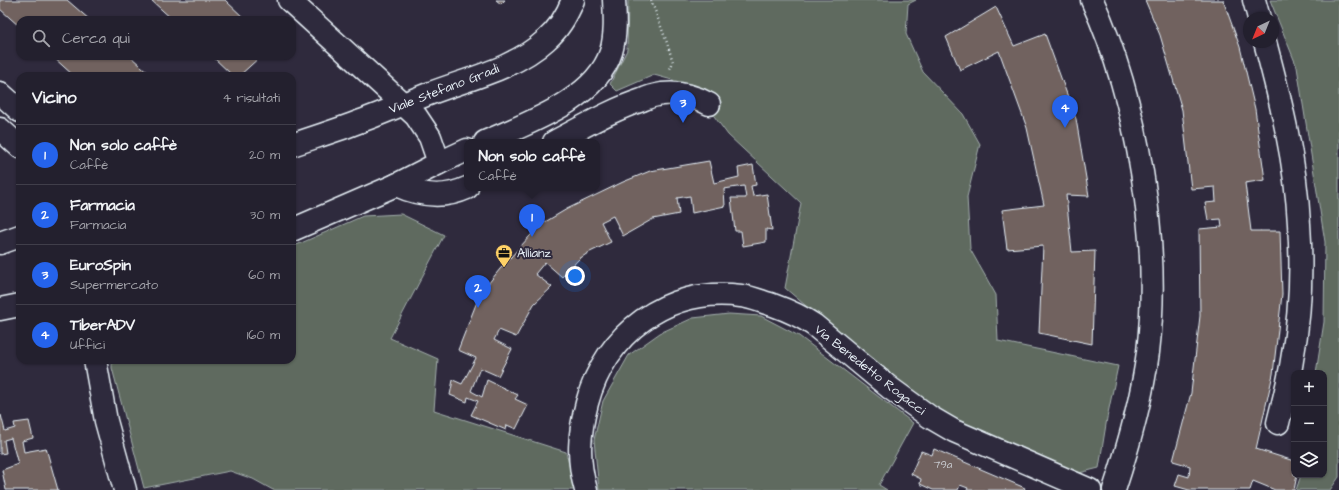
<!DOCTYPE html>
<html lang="it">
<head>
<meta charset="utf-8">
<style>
  body { margin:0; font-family:"Architects Daughter",sans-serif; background:#2b2836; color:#f1f3f6 }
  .controls { position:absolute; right:12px; bottom:12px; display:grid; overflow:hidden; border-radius:8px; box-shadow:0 1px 3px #0004 }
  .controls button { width:36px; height:36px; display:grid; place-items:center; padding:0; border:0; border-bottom:1px solid #403e4a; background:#23202e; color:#f1f3f6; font:20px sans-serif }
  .compass { position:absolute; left:1243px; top:12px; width:36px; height:36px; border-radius:50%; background:#23202e; box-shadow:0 1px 3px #0004; rotate:223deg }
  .you { position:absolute; left:575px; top:276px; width:14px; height:14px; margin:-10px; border:3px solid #fff; border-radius:50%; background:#1a73e8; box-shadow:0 0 0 6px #1a73e833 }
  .badge { display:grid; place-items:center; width:26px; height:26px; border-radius:50%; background:#2563eb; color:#fff; font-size:13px; font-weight:700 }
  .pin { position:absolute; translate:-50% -33px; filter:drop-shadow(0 1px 2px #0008) }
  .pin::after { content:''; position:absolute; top:21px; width:14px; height:12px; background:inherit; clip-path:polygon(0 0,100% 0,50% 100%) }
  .popup { position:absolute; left:464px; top:139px; width:136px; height:52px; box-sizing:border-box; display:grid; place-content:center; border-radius:8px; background:#23202e; filter:drop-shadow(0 1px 3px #0005); font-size:13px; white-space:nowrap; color:#a3a3aa }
  .popup b { font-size:15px; color:#f1f3f6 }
  .popup::after { content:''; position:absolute; left:50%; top:100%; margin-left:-8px; border:8px solid transparent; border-top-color:#23202e }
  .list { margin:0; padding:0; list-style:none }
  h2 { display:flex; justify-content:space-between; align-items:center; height:52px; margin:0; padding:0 16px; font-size:17px }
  h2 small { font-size:13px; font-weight:400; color:#a3a3aa }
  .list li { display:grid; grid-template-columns:26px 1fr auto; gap:12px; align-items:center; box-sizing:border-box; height:60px; padding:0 16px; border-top:1px solid #403e4a }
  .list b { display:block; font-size:15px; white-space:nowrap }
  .list p { margin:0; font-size:13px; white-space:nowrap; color:#a3a3aa }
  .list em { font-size:13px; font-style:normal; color:#a3a3aa }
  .icon { flex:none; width:22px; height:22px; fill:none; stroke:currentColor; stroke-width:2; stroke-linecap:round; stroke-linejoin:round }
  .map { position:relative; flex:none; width:1339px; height:490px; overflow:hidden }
  .search { position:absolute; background:#23202e; box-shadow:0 1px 3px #0004; left:16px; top:16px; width:280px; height:44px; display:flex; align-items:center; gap:10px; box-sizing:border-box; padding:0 14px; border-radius:12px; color:#a3a3aa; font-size:15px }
  .panel { position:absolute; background:#23202e; box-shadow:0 1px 3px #0004; left:16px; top:72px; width:280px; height:292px; border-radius:12px }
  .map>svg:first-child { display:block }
  .green { fill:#5e6a5f; stroke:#a3aeac }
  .building { fill:#71625e; stroke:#e8f1f8 }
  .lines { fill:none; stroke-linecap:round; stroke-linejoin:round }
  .minor-casing { stroke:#e8f1f8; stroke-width:25 }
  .path { stroke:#e8f1f8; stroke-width:2.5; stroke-dasharray:1 3; stroke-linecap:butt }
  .minor { stroke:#2f2a3d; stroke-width:22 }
  .labels { text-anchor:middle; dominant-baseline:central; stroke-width:4; stroke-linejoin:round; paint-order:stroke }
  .number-label { font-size:11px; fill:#cacdd2 }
  .street-label { font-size:13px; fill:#e8f1f8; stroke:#2f2a3d }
  .poi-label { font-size:13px; fill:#e8f1f8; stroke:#2f2a3d; text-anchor:start }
</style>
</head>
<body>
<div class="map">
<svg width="1339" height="490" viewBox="0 0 1339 490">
  <rect width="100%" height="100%" fill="#2f2a3d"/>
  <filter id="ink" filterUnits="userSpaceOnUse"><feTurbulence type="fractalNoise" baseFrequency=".025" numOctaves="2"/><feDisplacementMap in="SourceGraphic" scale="8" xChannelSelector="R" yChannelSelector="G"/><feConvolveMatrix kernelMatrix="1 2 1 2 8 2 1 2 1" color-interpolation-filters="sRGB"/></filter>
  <g filter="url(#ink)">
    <!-- green -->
    <g class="green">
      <polygon points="628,0 916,0 908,4 906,34 923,72 963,114 980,144 967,197 970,249 996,295 998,341 1118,366 1107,418 1099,468 1075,474 944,414 896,383 785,288 801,203 728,135 714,116 720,98 694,86 654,75 617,91 610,84 627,50"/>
      <polygon points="1270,0 1339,0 1339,477 1330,490 1296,490 1301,475 1324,475 1324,373 1316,373 1324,322 1325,242 1297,67"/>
      <polygon points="401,214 444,235 390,338 438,359 434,410 566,452 575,490 273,490 253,479 230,471 144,488 112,368 112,360 292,360 292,247 363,216"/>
      <polygon points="729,314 761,316 799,336 913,423 879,485 887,490 599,490 594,440 603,401 629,355 660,333 693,318"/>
    </g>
    <!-- building -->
    <g class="building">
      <polygon points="0,0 67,0 90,20 20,20 20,27 0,9"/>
      <polygon points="151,0 225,0 246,20 173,20"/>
      <polygon points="496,0 505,0 501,4"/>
      <polygon points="1145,0 1223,0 1240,47 1255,109 1265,180 1245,183 1251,231 1280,231 1282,294 1273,374 1256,449 1294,461 1294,475 1297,475 1294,490 1275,490 1253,481 1250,490 1189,490 1175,486 1179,474 1189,477 1190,466 1173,461 1191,393 1200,316 1199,229 1222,227 1221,219 1208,220 1205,203 1216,202 1215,187 1191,189 1182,110 1160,35"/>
      <polygon points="996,7 1014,46 1045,34 1076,119 1089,196 1066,195 1072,252 1095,251 1092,344 1039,333 1043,246 1007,249 1002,210 1044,205 1027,128 999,51 960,70 946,37"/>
      <polygon points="52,56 130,56 152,76 74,76"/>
      <polygon points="212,56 261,56 239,76 233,76"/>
      <polygon points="709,161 714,183 739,177 738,168 753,165 756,185 751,186 753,196 767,194 772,230 766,229 766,242 743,246 741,231 735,231 731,198 746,198 744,186 724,189 725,206 692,213 690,196 677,198 679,214 653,219 623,236 613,216 601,222 611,242 588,253 579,259 562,277 545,262 535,274 552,287 534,304 516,337 499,330 494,340 512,349 498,376 480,368 471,391 482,397 487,380 518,395 515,399 528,405 516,429 507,425 506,430 471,415 478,401 468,397 467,402 450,395 453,380 462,384 476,358 458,350 480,294 500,269 540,225 567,209 623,182 650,171"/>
      <polygon points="1,415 5,431 15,428 14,423 29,421 33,438 22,441 24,452 46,448 58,490 6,490 2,470 18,464 11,438 4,440 6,453 0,454 0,416"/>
      <polygon points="934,449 1025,488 1024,490 967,490 968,488 960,485 958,490 933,490 920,484 921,479 911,474 921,451 932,455"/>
    </g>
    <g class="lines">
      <defs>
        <g id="minor">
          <polyline points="289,0 416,116 430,137 439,163"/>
          <path d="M 1092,0 C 1138,101 1161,242 1148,352 C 1142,399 1129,445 1114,490"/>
          <polyline points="1254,0 1259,18"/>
          <path d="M 1265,42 C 1281,102 1296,162 1299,224 C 1302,267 1300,317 1292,360 C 1289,381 1283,402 1278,423"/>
          <polyline points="0,93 20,111"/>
          <polyline points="0,129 20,147"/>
          <path d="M 485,142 C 527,123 596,100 611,52 C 616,35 615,18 614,0"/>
          <path d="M 554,142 C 583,127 611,110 642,100 C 648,97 655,95 662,94 C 679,92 695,96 709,104"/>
          <path d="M 292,145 C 315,137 338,130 361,121 C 385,112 408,102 431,93 C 470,78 514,69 546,40 C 559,29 567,15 573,0"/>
          <path d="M 396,185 C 420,196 443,199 467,188"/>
          <polyline points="292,230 396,185 439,163 467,150"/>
          <polyline points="0,243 20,236"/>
          <polyline points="0,309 20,305"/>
          <polyline points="95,360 106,421 125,490"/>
          <path d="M 586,490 C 577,460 579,433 587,403 C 605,334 667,286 741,296 C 752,297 762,302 773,305 C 787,310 801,316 814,325 L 890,388 L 930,417 L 954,431 L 1090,490"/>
        </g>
      </defs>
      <!-- minor casing -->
      <use href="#minor" class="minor-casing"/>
      <!-- path -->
      <polyline class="path" points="651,0 667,43 673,62 669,71"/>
      <!-- minor -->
      <use href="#minor" class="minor"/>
    </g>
  </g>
  <!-- icons -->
  <defs>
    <symbol id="office-pin" viewBox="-11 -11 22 30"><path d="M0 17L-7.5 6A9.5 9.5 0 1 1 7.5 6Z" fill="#ffd166" stroke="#2f2a3d"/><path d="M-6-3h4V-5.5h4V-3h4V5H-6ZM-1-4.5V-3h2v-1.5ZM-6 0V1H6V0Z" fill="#111"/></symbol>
  </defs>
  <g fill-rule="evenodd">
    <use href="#office-pin" x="494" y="243" width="20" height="27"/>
  </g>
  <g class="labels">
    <!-- number labels -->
    <g class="number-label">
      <text x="943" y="464">79a</text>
    </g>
    <!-- street labels -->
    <g class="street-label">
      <text transform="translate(444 89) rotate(-21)">Viale Stefano Gradi</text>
      <text transform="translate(870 370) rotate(38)">Via Benedetto Rogacci</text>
    </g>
    <!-- poi labels -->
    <g class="poi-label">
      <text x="517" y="253">Allianz</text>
    </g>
  </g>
</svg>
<div class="controls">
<button>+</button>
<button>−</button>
<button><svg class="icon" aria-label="layers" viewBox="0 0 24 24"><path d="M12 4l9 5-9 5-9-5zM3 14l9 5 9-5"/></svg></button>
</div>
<svg class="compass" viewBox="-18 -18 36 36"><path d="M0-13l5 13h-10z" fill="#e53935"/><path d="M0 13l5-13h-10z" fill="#a3a3aa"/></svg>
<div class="you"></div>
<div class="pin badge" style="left:532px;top:237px">1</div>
<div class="popup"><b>Non solo caffè</b>Caffè</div>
<div class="pin badge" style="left:478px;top:308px">2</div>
<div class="pin badge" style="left:683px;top:123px">3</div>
<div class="pin badge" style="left:1065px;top:128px">4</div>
<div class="search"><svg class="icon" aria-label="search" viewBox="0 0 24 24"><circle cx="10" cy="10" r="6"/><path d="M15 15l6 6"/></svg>Cerca qui</div>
<section class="panel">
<h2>Vicino<small>4 risultati</small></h2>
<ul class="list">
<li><span class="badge">1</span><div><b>Non solo caffè</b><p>Caffè</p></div><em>20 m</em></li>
<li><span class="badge">2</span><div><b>Farmacia</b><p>Farmacia</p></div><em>30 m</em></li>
<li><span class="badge">3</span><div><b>EuroSpin</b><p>Supermercato</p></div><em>60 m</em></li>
<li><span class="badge">4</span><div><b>TiberADV</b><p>Uffici</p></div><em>160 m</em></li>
</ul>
</section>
</div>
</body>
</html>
